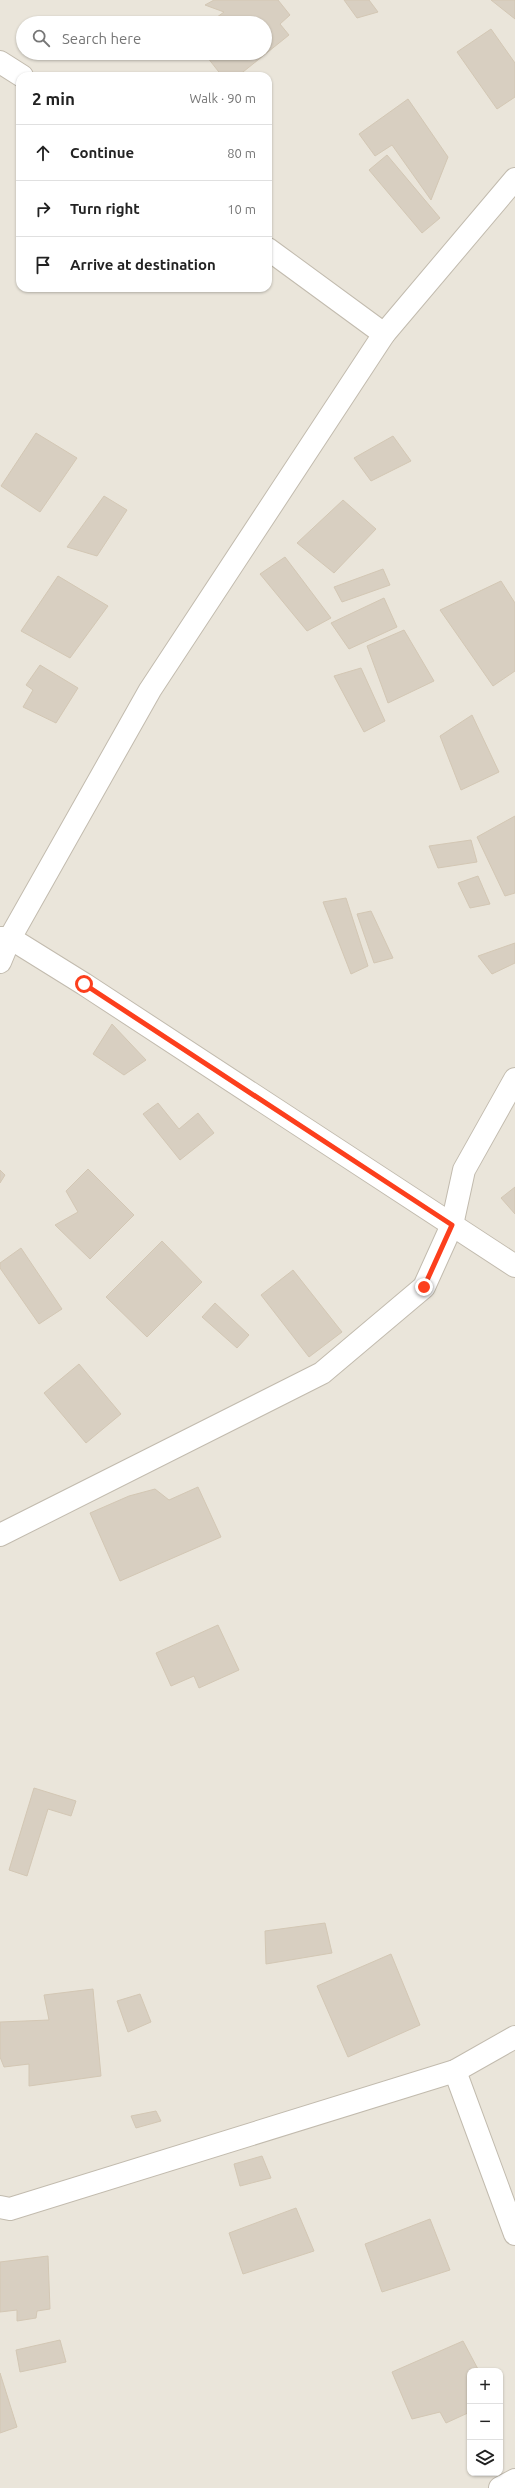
<!DOCTYPE html>
<html lang="en">
<head>
<meta charset="utf-8">
<style>
  body { margin:0; font-family:Ubuntu,sans-serif; background:#f6f6f6; color:#222 }
  .controls { position:absolute; right:12px; bottom:12px; display:grid; overflow:hidden; border-radius:8px; box-shadow:0 1px 3px #0004 }
  .controls button { width:36px; height:36px; display:grid; place-items:center; padding:0; border:0; border-bottom:1px solid #e0e0e0; background:#fff; color:#222; font:20px sans-serif }
  .stop { position:absolute; width:12px; height:12px; margin:-9px; border:3px solid #fc3f1d; border-radius:50%; background:#fff }
  .stop.end { background:#fc3f1d; border-color:#fff; box-shadow:0 1px 4px #0008 }
  .list { margin:0; padding:0; list-style:none }
  h2 { display:flex; justify-content:space-between; align-items:center; height:52px; margin:0; padding:0 16px; font-size:17px }
  h2 small { font-size:13px; font-weight:400; color:#767676 }
  .list li { display:grid; grid-template-columns:26px 1fr auto; gap:12px; align-items:center; box-sizing:border-box; height:56px; padding:0 16px; border-top:1px solid #e0e0e0 }
  .list b { display:block; font-size:15px; white-space:nowrap }
  .list em { font-size:13px; font-style:normal; color:#767676 }
  .icon { flex:none; width:22px; height:22px; fill:none; stroke:currentColor; stroke-width:2; stroke-linecap:round; stroke-linejoin:round }
  .map { position:relative; flex:none; width:515px; height:2488px; overflow:hidden }
  .search { position:absolute; background:#fff; box-shadow:0 1px 3px #0004; left:16px; top:16px; width:256px; height:44px; display:flex; align-items:center; gap:10px; box-sizing:border-box; padding:0 14px; border-radius:22px; color:#767676; font-size:15px }
  .panel { position:absolute; background:#fff; box-shadow:0 1px 3px #0004; left:16px; top:72px; width:256px; height:220px; border-radius:12px }
  .map>svg:first-child { display:block }
  .residential { fill:#eae5da; fill-rule:evenodd }
  .building { fill:#d8cfc1; stroke:#d3c7b4 }
  .lines { fill:none; stroke-linecap:round; stroke-linejoin:round }
  .street-casing { stroke:#c2bbae; stroke-width:24 }
  .street { stroke:#fff; stroke-width:22 }
  .route { stroke:#fc3f1d; stroke-width:5 }
</style>
</head>
<body>
<div class="map">
<svg width="515" height="2488" viewBox="0 0 515 2488">
  <rect width="100%" height="100%" fill="#f6f3ec"/>
  <!-- residential -->
  <path class="residential" d="M 0,0 L 515,0 L 515,2488 L 0,2488 ZM 23,23 L 265,23 L 265,53 L 23,53 ZM 20,76 L 268,76 L 268,288 L 20,288 ZM 470,2371 L 500,2371 L 500,2473 L 470,2473 Z"/>
  <!-- building -->
  <g class="building">
    <polygon points="214,0 278,0 290,15 280,24 289,35 238,76 222,76 204,53 265,53 265,23 209,23 224,12 205,5"/>
    <polygon points="344,0 369,0 378,12 357,18"/>
    <polygon points="491,0 515,0 515,19"/>
    <polygon points="491,29 515,63 515,97 497,109 457,52"/>
    <polygon points="408,99 448,157 431,200 392,145 375,156 359,134"/>
    <polygon points="387,155 440,218 422,233 369,170"/>
    <polygon points="36,433 77,458 40,512 1,486"/>
    <polygon points="393,436 411,461 371,481 354,458"/>
    <polygon points="104,496 127,510 97,556 67,547"/>
    <polygon points="343,500 376,529 334,573 297,543"/>
    <polygon points="285,557 331,618 307,631 260,574"/>
    <polygon points="383,569 390,585 342,602 334,587"/>
    <polygon points="58,576 108,606 70,658 21,631"/>
    <polygon points="501,581 515,603 515,671 493,686 440,610"/>
    <polygon points="384,598 397,627 349,649 331,623"/>
    <polygon points="404,630 434,681 388,703 367,646"/>
    <polygon points="40,665 78,688 56,723 23,707 33,690 26,685"/>
    <polygon points="361,668 385,721 364,732 334,676"/>
    <polygon points="472,715 499,772 461,790 440,736"/>
    <polygon points="515,816 515,893 505,896 477,837"/>
    <polygon points="471,840 477,862 438,868 429,846"/>
    <polygon points="478,876 490,904 470,908 458,883"/>
    <polygon points="346,898 368,966 351,974 323,902"/>
    <polygon points="371,911 393,958 374,963 357,914"/>
    <polygon points="515,943 515,963 492,974 478,956"/>
    <polygon points="112,1024 146,1060 124,1075 93,1054"/>
    <polygon points="158,1103 179,1129 198,1113 214,1133 180,1160 143,1114"/>
    <polygon points="88,1169 134,1215 90,1259 55,1225 78,1212 66,1191"/>
    <polygon points="0,1170 5,1175 0,1183"/>
    <polygon points="515,1187 515,1214 501,1198"/>
    <polygon points="162,1241 202,1282 147,1337 106,1297"/>
    <polygon points="21,1248 62,1309 39,1324 0,1268 0,1263"/>
    <polygon points="293,1270 342,1332 309,1357 261,1295"/>
    <polygon points="215,1303 249,1335 237,1348 202,1317"/>
    <polygon points="79,1364 121,1414 86,1443 44,1393"/>
    <polygon points="198,1487 221,1537 120,1581 90,1513 129,1496 155,1489 169,1500"/>
    <polygon points="218,1625 239,1670 199,1688 194,1676 171,1686 156,1653"/>
    <polygon points="34,1788 76,1801 71,1816 48,1809 27,1876 9,1870"/>
    <polygon points="325,1923 332,1953 266,1964 265,1931"/>
    <polygon points="391,1954 420,2025 348,2057 317,1986"/>
    <polygon points="93,1989 101,2076 29,2086 29,2064 4,2067 0,2057 0,2022 49,2020 44,1995"/>
    <polygon points="140,1994 151,2022 128,2032 117,2001"/>
    <polygon points="156,2111 161,2121 136,2128 131,2116"/>
    <polygon points="262,2156 271,2178 240,2186 234,2164"/>
    <polygon points="296,2208 314,2251 243,2274 229,2233"/>
    <polygon points="430,2219 450,2270 382,2292 365,2244"/>
    <polygon points="48,2256 50,2309 37,2311 36,2318 17,2321 17,2310 0,2312 0,2262"/>
    <polygon points="60,2340 66,2362 20,2372 16,2350"/>
    <polygon points="463,2341 479,2371 470,2371 470,2412 446,2423 440,2412 412,2419 392,2372"/>
    <polygon points="0,2373 17,2427 0,2433"/>
  </g>
  <g class="lines">
    <defs>
      <g id="street">
        <polyline points="0,62 22,76"/>
        <polyline points="268,249 384,334"/>
        <polyline points="0,938 10,938 84,984 515,1266"/>
        <polyline points="0,962 10,938 150,690 384,334 515,179"/>
        <polyline points="0,1535 322,1373 424,1287 452,1225 464,1170 515,1079"/>
        <polyline points="455,2071 515,2234"/>
        <polyline points="0,2207 10,2209 455,2071 515,2037"/>
        <polyline points="500,2488 515,2480"/>
      </g>
    </defs>
    <!-- street casing -->
    <use href="#street" class="street-casing"/>
    <!-- street -->
    <use href="#street" class="street"/>
  </g>
  <g class="lines">
    <!-- route -->
    <polyline class="route" points="84,984 452,1225 424,1287"/>
  </g>
</svg>
<div class="controls">
<button>+</button>
<button>−</button>
<button><svg class="icon" aria-label="layers" viewBox="0 0 24 24"><path d="M12 4l9 5-9 5-9-5zM3 14l9 5 9-5"/></svg></button>
</div>
<div class="stop" style="left:84px;top:984px"></div>
<div class="stop end" style="left:424px;top:1287px"></div>
<div class="search"><svg class="icon" aria-label="search" viewBox="0 0 24 24"><circle cx="10" cy="10" r="6"/><path d="M15 15l6 6"/></svg>Search here</div>
<section class="panel">
<h2>2 min<small>Walk · 90 m</small></h2>
<ul class="list">
<li><svg class="icon" aria-label="ahead" viewBox="0 0 24 24"><path d="M12 20V5M6 11l6-6 6 6"/></svg><div><b>Continue</b></div><em>80 m</em></li>
<li><svg class="icon" aria-label="right" viewBox="0 0 24 24"><path d="M7 20v-9h11M14 6l5 5-5 5"/></svg><div><b>Turn right</b></div><em>10 m</em></li>
<li><svg class="icon" aria-label="arrive" viewBox="0 0 24 24"><path d="M6 21V4h12l-3 4 3 4H6"/></svg><div><b>Arrive at destination</b></div></li>
</ul>
</section>
</div>
</body>
</html>
